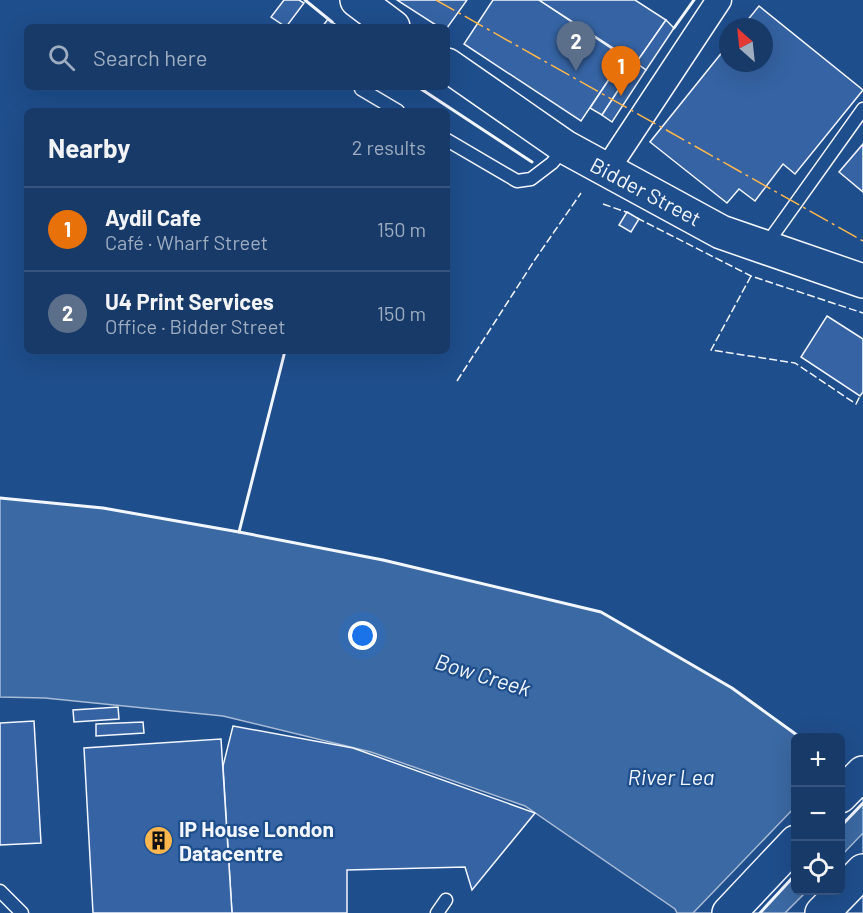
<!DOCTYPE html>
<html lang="en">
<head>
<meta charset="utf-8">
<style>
  body { margin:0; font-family:Barlow,sans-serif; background:#244571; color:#f1f3f6 }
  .controls { position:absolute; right:18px; bottom:18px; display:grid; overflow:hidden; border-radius:9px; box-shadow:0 6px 24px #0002 }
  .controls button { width:54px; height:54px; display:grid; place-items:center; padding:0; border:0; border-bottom:2px solid #36547d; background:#173a69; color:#f1f3f6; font:30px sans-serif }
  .compass { position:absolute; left:719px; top:18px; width:54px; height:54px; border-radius:50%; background:#173a69; box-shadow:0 6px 24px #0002; rotate:333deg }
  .you { position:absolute; left:363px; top:636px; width:21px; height:21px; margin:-15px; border:4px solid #fff; border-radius:50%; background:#1a73e8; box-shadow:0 0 0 9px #1a73e833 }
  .badge { display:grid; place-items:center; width:39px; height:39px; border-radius:50%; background:#ffb74d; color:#fff; font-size:20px; font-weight:700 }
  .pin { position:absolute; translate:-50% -50px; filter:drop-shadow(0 2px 3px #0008) }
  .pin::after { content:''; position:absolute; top:32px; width:21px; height:18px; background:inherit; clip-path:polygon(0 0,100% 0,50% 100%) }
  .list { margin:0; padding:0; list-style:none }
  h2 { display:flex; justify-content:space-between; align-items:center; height:78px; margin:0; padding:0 24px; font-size:26px }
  h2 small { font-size:20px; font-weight:400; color:#9eadc0 }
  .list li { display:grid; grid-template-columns:39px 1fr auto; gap:18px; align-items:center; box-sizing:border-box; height:84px; padding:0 24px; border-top:2px solid #36547d }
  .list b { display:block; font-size:22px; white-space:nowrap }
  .list p { margin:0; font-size:20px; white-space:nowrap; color:#9eadc0 }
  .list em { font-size:20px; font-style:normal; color:#9eadc0 }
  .icon { flex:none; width:33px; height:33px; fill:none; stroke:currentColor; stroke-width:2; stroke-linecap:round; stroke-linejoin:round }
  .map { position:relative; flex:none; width:863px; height:913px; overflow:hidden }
  .search { position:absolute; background:#173a69; box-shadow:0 6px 24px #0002; left:24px; top:24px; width:426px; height:66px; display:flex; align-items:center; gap:15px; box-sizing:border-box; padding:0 21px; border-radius:9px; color:#9eadc0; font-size:22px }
  .panel { position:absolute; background:#173a69; box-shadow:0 6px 24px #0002; left:24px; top:108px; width:426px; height:246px; border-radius:9px }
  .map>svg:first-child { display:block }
  .water { fill:#3b69a3; stroke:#a8bbd7; stroke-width:1.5 }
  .pier { fill:#1f4e8c; stroke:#a8bbd7; stroke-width:1.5 }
  .building { fill:#3563a3; stroke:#f2f6ff; stroke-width:1.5 }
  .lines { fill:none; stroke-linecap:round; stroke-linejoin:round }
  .service-casing { stroke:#f2f6ff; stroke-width:15 }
  .minor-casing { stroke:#f2f6ff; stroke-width:27 }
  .secondary-casing { stroke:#f2f6ff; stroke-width:36 }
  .trunk-casing { stroke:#f2f6ff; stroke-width:36 }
  .service { stroke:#1f4e8c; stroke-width:12 }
  .minor { stroke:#1f4e8c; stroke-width:24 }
  .secondary { stroke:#1f4e8c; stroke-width:33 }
  .trunk { stroke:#1f4e8c; stroke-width:33 }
  .fence { stroke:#f2f6ff; stroke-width:1.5; stroke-dasharray:8 3; stroke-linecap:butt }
  .wall { stroke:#f2f6ff; stroke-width:3 }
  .power { stroke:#ffb74d; stroke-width:1.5; stroke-dasharray:21 4.5 3 4.5; stroke-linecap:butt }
  .labels { text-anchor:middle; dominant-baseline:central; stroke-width:4.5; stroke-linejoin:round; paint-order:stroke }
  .street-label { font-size:21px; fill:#f2f6ff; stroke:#1f4e8c }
  .poi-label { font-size:21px; font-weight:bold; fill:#f2f6ff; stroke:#1f4e8c; text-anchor:start }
  .water-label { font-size:22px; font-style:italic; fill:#f2f6ff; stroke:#1f4e8c }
</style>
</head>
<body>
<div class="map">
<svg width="863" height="913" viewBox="0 0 863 913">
  <rect width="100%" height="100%" fill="#1f4e8c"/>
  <!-- water -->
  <polygon class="water" points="0,498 103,508 239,532 383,560 601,612 732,688 801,737 796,738 796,890 840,890 841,768 863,787 863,913 677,913 675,909 525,806 371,752 223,716 45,698 0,697"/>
  <!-- pier -->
  <g class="pier">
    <polygon points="840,765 863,783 863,803 841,827"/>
    <polygon points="795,807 795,874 760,913 693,913"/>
    <polygon points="863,833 863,913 785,913 807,891 840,890 841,856"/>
  </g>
  <!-- building -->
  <g class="building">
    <polygon points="284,0 299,0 304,3 286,27 271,17"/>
    <polygon points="397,0 467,0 447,28 439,27"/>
    <polygon points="493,0 539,0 624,57 581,121 464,44"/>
    <polygon points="539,0 635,0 666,20 636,63"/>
    <polygon points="759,6 863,90 795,174 783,164 755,201 739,189 727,203 650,142 728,45 728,63 764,63 764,27 742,27"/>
    <polygon points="328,19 339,27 322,27"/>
    <polygon points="666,20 674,28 646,70 636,63"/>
    <polygon points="624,57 636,63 602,115 590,108"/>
    <polygon points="636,63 646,70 612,122 602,115"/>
    <polygon points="863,144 863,192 839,172"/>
    <polygon points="627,212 639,219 631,232 619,225"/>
    <polygon points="827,316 863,339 863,392 860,396 801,357"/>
    <polygon points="118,707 119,719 74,722 73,710"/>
    <polygon points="34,721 41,843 0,845 0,723"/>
    <polygon points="143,722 144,733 96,736 96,724"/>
    <polygon points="233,726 353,748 535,813 472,890 465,867 347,870 347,913 232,913 223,766"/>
    <polygon points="221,739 232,913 93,913 84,748"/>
  </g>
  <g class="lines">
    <defs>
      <g id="service">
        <polyline points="361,89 398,111"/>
        <polyline points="447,140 517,181 531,179 552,163 565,148"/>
        <polyline points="766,245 863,109"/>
        <polyline points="0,891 22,913"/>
        <polyline points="437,913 446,900"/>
      </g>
      <polyline id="minor" points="606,171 719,0"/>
      <g id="secondary">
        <polyline points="357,0 393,27"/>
        <polyline points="447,65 565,147 721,232 863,281"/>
      </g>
      <g id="trunk">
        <polyline points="840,796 863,773"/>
        <polyline points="729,913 796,842"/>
        <polyline points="822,913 863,871"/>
      </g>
    </defs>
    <!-- service casing -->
    <use href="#service" class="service-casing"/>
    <!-- minor casing -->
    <use href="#minor" class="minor-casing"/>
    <!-- secondary casing -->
    <use href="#secondary" class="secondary-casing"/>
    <!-- trunk casing -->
    <use href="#trunk" class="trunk-casing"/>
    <!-- service -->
    <use href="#service" class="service"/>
    <!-- minor -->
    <use href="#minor" class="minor"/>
    <!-- secondary -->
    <use href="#secondary" class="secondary"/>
    <!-- trunk -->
    <use href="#trunk" class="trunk"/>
    <!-- fence -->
    <g class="fence">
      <polyline points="603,204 629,213"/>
      <polyline points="637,218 751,276 863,313"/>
      <polyline points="751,276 711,350 795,363 856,404 860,396"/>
      <polyline points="457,381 536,258 581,193"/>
    </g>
    <!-- wall -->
    <g class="wall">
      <polyline points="305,0 332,22"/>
      <polyline points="674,28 694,0"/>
      <polyline points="418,87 532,162"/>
      <polyline points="0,498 103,508 239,532 383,560 601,612 732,688 801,738"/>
      <polyline points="239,532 285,351"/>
      <polyline points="840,827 863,803"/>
      <polyline points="760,913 796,874"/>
    </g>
    <!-- power -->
    <polyline class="power" points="436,0 863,241"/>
  </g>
  <!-- icons -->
  <defs>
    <symbol id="building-disc" viewBox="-11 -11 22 22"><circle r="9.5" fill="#ffb74d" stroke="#1f4e8c"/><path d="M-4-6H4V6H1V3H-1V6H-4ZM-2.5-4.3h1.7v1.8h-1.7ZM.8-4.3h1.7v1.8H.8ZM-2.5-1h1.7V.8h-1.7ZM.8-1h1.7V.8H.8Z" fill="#111"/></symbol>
  </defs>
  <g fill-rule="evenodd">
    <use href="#building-disc" x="142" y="824" width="33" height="33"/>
  </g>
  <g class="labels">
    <!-- street labels -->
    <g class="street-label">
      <text transform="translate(646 191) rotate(28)">Bidder Street</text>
    </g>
    <!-- poi labels -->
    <g class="poi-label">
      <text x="179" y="828">IP House London<tspan x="179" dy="24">Datacentre</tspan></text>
    </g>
    <!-- water labels -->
    <g class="water-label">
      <text transform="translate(483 674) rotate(17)">Bow Creek</text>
      <text x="671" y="776">River Lea</text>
    </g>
  </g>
</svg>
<div class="controls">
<button>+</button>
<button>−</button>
<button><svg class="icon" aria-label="locate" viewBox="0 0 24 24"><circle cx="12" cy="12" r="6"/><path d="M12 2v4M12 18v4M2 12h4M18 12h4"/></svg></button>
</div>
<svg class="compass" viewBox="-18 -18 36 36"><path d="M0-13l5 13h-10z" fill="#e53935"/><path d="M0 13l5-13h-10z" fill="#9eadc0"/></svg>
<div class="you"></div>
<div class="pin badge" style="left:621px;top:96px;background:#e8710a">1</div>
<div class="pin badge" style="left:576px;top:71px;background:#5c6f8a">2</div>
<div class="search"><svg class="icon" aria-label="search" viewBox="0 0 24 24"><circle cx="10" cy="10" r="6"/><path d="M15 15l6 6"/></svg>Search here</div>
<section class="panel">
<h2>Nearby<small>2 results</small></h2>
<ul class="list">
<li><span class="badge" style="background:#e8710a">1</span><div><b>Aydil Cafe</b><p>Café · Wharf Street</p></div><em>150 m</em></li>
<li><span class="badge" style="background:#5c6f8a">2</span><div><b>U4 Print Services</b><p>Office · Bidder Street</p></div><em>150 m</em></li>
</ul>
</section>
</div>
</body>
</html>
